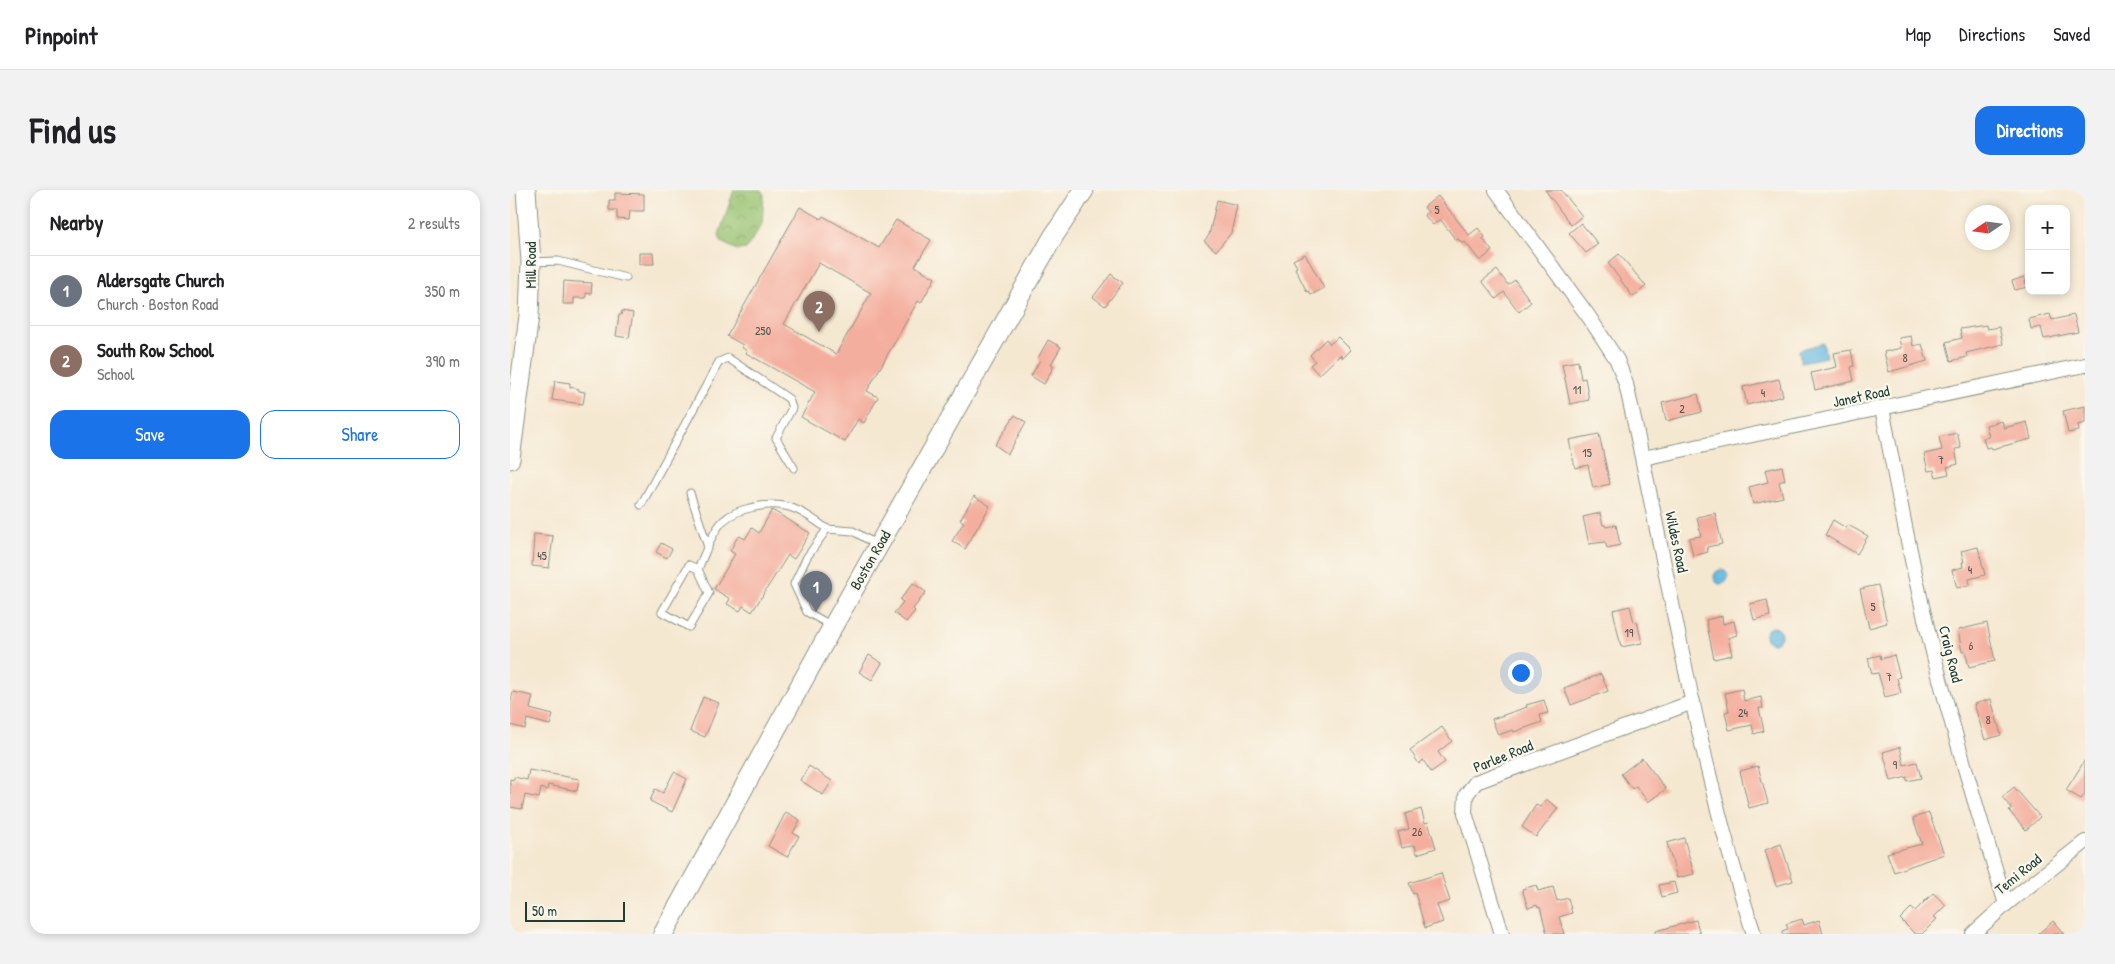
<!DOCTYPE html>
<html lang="en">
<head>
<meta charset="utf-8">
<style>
  body { margin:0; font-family:"Patrick Hand",sans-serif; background:#f2f2f2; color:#202124 }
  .controls { position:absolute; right:15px; top:15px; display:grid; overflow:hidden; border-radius:10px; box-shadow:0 2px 8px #0003 }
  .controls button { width:45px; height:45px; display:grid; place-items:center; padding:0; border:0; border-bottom:1px solid #e0e0e0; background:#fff; color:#202124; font:25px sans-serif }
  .compass { position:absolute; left:1455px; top:15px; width:45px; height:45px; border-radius:50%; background:#fff; box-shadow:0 2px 8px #0003; rotate:257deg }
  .scale { position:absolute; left:15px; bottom:12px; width:100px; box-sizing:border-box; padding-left:5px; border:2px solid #1f3d34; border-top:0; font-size:14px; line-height:18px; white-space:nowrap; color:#1f3d34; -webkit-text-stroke:4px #fbf7ec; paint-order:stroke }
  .you { position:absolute; left:1010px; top:482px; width:18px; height:18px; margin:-12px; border:4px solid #fff; border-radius:50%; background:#1a73e8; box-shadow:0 0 0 8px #1a73e833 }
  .badge { display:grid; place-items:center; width:32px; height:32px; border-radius:50%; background:#1a73e8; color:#fff; font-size:16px; font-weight:700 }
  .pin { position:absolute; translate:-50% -41px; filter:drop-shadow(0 1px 2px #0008) }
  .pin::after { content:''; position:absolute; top:26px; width:18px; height:15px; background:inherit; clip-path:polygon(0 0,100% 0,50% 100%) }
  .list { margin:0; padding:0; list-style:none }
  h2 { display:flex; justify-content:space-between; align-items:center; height:65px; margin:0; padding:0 20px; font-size:21px }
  h2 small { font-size:16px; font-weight:400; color:#757577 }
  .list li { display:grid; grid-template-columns:32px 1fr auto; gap:15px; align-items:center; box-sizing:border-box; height:70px; padding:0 20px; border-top:1px solid #e0e0e0 }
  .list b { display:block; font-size:19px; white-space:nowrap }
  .list p { margin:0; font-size:16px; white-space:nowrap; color:#757577 }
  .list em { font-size:16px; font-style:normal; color:#757577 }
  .actions { display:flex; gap:10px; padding:15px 20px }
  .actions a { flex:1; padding:11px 0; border:1px solid #1a73e8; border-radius:15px; text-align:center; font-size:18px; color:#1a73e8 }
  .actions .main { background:#1a73e8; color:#fff }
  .map { position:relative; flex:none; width:1575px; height:744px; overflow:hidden; border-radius:15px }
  header { display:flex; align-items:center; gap:30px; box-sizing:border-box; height:70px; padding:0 25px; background:#fff; border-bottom:1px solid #e0e0e0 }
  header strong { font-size:24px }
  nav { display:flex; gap:28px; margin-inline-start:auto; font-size:18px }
  .intro { display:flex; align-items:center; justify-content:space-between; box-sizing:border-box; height:120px; padding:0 30px }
  h1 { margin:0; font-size:35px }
  .button { padding:12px 22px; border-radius:15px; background:#1a73e8; color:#fff; font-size:18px; font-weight:700 }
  main { display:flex; gap:30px; padding:0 30px }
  aside { flex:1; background:#fff; border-radius:15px; box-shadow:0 2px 8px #0003 }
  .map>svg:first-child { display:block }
  .park { fill:url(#park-crowns); stroke:#5a7f51 }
  .water { fill:#66b8e1; stroke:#427a8a }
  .building { fill:#f4ae9e; fill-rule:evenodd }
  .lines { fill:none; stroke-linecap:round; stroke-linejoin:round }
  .service-casing { stroke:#8a9282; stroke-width:9 }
  .minor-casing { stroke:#8a9282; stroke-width:16 }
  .secondary-casing { stroke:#8a9282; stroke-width:21 }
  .service { stroke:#fff; stroke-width:7 }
  .minor { stroke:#fff; stroke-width:14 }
  .secondary { stroke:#fff; stroke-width:19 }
  .labels { text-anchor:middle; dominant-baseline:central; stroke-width:4.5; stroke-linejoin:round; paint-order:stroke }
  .number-label { font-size:12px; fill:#54594e }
  .street-label { font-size:15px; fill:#1f3d34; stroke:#fbf7ec }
</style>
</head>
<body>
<header>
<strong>Pinpoint</strong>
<nav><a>Map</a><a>Directions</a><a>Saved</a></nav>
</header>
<div class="intro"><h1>Find us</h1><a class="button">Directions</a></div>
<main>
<aside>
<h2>Nearby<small>2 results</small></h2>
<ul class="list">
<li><span class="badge" style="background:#6b7280">1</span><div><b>Aldersgate Church</b><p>Church · Boston Road</p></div><em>350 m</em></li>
<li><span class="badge" style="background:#8d6e63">2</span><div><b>South Row School</b><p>School</p></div><em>390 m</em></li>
</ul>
<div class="actions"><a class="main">Save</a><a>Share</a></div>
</aside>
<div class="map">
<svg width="1575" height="744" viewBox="0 0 1575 744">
  <defs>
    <pattern id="park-crowns" width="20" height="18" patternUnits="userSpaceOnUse" patternTransform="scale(1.25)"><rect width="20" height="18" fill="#96c16e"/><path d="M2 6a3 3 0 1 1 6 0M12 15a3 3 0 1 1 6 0" fill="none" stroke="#7a9e5b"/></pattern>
  </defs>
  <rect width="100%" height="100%" fill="#fbf7ec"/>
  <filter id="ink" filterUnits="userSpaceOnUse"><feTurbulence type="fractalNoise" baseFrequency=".02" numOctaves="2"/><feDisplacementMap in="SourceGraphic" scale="10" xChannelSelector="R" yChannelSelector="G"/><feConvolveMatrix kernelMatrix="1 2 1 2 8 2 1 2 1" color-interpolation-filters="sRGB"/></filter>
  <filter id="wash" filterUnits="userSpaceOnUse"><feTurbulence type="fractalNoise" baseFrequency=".0096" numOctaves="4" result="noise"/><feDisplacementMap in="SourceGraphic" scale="20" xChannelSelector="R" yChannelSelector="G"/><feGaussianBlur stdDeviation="1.12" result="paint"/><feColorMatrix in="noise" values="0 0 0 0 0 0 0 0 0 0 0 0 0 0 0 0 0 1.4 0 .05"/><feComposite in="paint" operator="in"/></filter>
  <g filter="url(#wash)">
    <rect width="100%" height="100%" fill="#f5e8d1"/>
    <!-- park -->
    <polygon class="park" points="224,0 251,0 254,5 252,34 236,59 227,60 211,52 209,45"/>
    <!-- water -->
    <g class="water">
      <polygon points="1313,153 1316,167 1291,172 1289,160"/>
      <circle cx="1211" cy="387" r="7"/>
      <circle cx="1263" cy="445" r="8"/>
    </g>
    <g id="blocks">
      <!-- building -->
      <g class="building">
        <polygon points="1035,0 1051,0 1072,26 1061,35"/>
        <polygon points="105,3 134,4 134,21 120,21 119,30 107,29 107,20 99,20 99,10 105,10"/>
        <polygon points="928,6 959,45 968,38 975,47 973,49 982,61 970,71 955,52 953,54 948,49 946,50 930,29 923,35 914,25 918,22 914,17"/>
        <polygon points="707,10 727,15 721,43 706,61 694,51 699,45"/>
        <path d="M 290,17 L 311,29 L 313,26 L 369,58 L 386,30 L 421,50 L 405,76 L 425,88 L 411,113 L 408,111 L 357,201 L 368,207 L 354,233 L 348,229 L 335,252 L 291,227 L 305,202 L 236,163 L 237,161 L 231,157 L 233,155 L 217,146 ZM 309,73 L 361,103 L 326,164 L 274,134 Z"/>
        <polygon points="1071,33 1088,54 1076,63 1059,43"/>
        <polygon points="129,63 143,63 144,74 129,74"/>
        <polygon points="795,64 814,98 801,105 799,101 797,102 785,78 787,77 783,70"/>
        <polygon points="1109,64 1136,96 1123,107 1098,73"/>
        <polygon points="987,80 998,95 1005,90 1021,112 1009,122 994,102 986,109 972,91"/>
        <polygon points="601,84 613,93 595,116 583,107"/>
        <polygon points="1514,87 1517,97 1505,100 1502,91"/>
        <polygon points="54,91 82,93 81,104 76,103 76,108 64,108 64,114 53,114"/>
        <polygon points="112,121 123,123 119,148 106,146 109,125 111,125"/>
        <polygon points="1540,124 1542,130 1564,125 1568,142 1534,149 1531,137 1521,139 1519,129"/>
        <polygon points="1476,135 1477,139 1489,137 1493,154 1456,163 1457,167 1441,171 1436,152 1452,148 1450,139"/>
        <polygon points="1401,146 1403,156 1412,154 1417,171 1379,182 1374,162 1391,158 1389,148"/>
        <polygon points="828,147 841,160 833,168 830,165 809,185 800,175 805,171 800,165 816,149 820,154"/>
        <polygon points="538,150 551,157 541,174 544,176 534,194 521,186 530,170 528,168"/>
        <polygon points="1341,160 1344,176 1341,177 1344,191 1305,200 1301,183 1327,177 1324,163"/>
        <polygon points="1068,171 1071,189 1075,188 1079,210 1060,214 1052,174"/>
        <polygon points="1269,189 1273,206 1237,215 1233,197"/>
        <polygon points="45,191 60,193 60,197 69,199 69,201 75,202 73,214 42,210"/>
        <polygon points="1188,204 1192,222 1156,231 1152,213"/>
        <polygon points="1575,216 1575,233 1568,235 1569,241 1558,243 1553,221"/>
        <polygon points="505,225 516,232 498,264 485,255"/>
        <polygon points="1492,231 1494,238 1517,232 1521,249 1482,259 1481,257 1476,258 1473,248 1479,247 1476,235"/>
        <polygon points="1447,243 1451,258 1445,259 1448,274 1437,277 1439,284 1426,287 1424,280 1418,281 1414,264 1432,260 1429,247"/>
        <polygon points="1089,244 1100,294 1083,298 1078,275 1065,278 1059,250"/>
        <polygon points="1272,276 1275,290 1269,292 1273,307 1243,314 1239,297 1258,292 1255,280"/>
        <polygon points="464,306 480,316 455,359 442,351 454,332 450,330"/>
        <polygon points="262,320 300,343 284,369 278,365 242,422 233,416 230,421 217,414 220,409 204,399 225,364 220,361 227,348 230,346 235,349 242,338 249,343"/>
        <polygon points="1090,323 1093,335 1095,335 1096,337 1106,335 1110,355 1097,358 1095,352 1079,354 1073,327"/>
        <polygon points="1205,323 1212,354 1197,357 1198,362 1183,366 1179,348 1191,346 1187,327"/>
        <polygon points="1323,330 1336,338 1338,335 1358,346 1347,364 1315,345"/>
        <polygon points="24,344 43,346 39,378 22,376"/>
        <polygon points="151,353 162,359 157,368 146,362"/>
        <polygon points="1468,357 1475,385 1459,389 1460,395 1447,398 1442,380 1453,377 1452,372 1454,372 1451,361"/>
        <polygon points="403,393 416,402 403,419 405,421 396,432 384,423 393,412 390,410"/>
        <polygon points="1368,395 1377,433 1359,438 1350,399"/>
        <polygon points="1257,410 1260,426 1244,430 1240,414"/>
        <polygon points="1120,416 1124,432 1127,431 1132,453 1111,457 1103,420"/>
        <polygon points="1212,426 1213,434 1224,431 1227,445 1218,448 1222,465 1204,469 1196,430"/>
        <polygon points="1477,433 1485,471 1459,477 1455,461 1452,462 1448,440"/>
        <polygon points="359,465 372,473 362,490 349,482"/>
        <polygon points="1370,465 1371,469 1384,465 1390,487 1387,488 1391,503 1375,507 1368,483 1362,484 1358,468"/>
        <polygon points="1091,484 1098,501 1061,515 1054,498"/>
        <polygon points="1232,499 1234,511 1251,507 1253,518 1249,518 1254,541 1244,544 1242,535 1219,540 1215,522 1219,521 1215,503"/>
        <polygon points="3,502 23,506 20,519 43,525 40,535 17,529 15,539 0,535 0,515"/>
        <polygon points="193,507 209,513 195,547 180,541"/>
        <polygon points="1481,509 1491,545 1475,550 1464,514"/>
        <polygon points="1034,510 1038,523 1030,525 1032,532 1004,542 1003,540 988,545 982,529 1017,517 1016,515"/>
        <polygon points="932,537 942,551 928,562 935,572 921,582 913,570 909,574 900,560"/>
        <polygon points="1390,557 1394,575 1407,572 1411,588 1397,591 1397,587 1381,591 1373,562"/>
        <polygon points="1132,568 1156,599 1138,612 1126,596 1122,599 1111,584"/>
        <polygon points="1575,570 1575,604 1571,609 1556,600"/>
        <polygon points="299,576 322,591 313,605 290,590"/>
        <polygon points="1248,576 1258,613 1239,618 1230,581"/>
        <polygon points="19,580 69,589 67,601 38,595 37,600 31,598 29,608 15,605 12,619 0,617 0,589 4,590 4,587 17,590"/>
        <polygon points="164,582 177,589 162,622 140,611 145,599 153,603"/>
        <polygon points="1504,597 1530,627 1516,640 1499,621 1502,619 1492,607"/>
        <polygon points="1036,609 1048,618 1026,647 1012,637 1026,615 1030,617"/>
        <polygon points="911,619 915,633 918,632 926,658 907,664 905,655 892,658 888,642 899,639 895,624"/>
        <polygon points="276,622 290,630 283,643 289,646 277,667 258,656"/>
        <polygon points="1419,623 1434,664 1384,682 1377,663 1412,654 1403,628"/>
        <polygon points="1174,648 1184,684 1167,688 1157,653"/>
        <polygon points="1271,654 1283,691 1266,696 1255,660"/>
        <polygon points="931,683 940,711 927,715 933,732 915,738 905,703 903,704 899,693"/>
        <polygon points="1164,692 1167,703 1152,707 1149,695"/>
        <polygon points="1026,695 1028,701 1043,697 1047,711 1058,708 1062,723 1049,727 1054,744 1037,744 1030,717 1028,718 1027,715 1018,718 1012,699"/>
        <polygon points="1423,703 1436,715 1424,727 1427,729 1412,744 1405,744 1390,729 1401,718 1405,721"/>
        <polygon points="1292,729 1294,735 1309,730 1313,744 1272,744 1272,741 1278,739 1276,734"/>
        <polygon points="1186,730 1190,744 1146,744 1146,741"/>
        <polygon points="1543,731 1554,744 1528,744"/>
      </g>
    </g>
  </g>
  <g filter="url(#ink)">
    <use href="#blocks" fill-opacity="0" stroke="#8a9282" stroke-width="1"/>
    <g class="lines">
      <defs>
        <g id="service">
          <polyline points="21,72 48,71 116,88"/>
          <polyline points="180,303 198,357"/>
          <polyline points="131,315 209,172 218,168 279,209 282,218 266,248 284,278"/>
          <path d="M 188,379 L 199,403 L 179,437 L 152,422 L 179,375 L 188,379 C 194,366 199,350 208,337 C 214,328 225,322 236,319 C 272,309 288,317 317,339"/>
          <polyline points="322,436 297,422 284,394 297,367 317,339 343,341 369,356"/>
        </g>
        <g id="minor">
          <path d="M 986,0 L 1079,127 L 1107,170 L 1116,194 C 1158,377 1185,565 1244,744"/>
          <path d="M 1372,218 C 1388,302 1404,387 1425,470 C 1446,552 1471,633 1496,714"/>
          <polyline points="1133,268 1575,175"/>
          <polyline points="992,744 955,623 956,605 966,592 1183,512"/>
          <polyline points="1463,744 1496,714 1575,652"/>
        </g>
        <g id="secondary">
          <polyline points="0,269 19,126 21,72 16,0"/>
          <polyline points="153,744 323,436 543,47 574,0"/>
        </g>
      </defs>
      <!-- service casing -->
      <use href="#service" class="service-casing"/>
      <!-- minor casing -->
      <use href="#minor" class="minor-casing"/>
      <!-- secondary casing -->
      <use href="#secondary" class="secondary-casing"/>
      <!-- service -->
      <use href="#service" class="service"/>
      <!-- minor -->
      <use href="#minor" class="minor"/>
      <!-- secondary -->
      <use href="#secondary" class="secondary"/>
    </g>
  </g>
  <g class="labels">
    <!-- number labels -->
    <g class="number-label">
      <text x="927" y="19">5</text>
      <text x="253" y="140">250</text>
      <text x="1395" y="167">8</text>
      <text x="1067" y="199">11</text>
      <text x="1253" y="202">4</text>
      <text x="1172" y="218">2</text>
      <text x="1077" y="262">15</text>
      <text x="1431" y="269">7</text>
      <text x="32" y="365">45</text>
      <text x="1460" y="379">4</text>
      <text x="1363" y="416">5</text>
      <text x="1119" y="442">19</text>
      <text x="1461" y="455">6</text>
      <text x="1379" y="486">7</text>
      <text x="1233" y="522">24</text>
      <text x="1478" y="529">8</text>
      <text x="1385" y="574">9</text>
      <text x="907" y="641">26</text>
    </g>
    <!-- street labels -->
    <g class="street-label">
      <text transform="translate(20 75) rotate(-90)">Mill Road</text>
      <text transform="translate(1351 206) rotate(-12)">Janet Road</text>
      <text transform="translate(1167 352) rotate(78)">Wildes Road</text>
      <text transform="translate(360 370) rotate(-60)">Boston Road</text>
      <text transform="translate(1441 464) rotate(76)">Craig Road</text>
      <text transform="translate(993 566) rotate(-22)">Parlee Road</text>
      <text transform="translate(1508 684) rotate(-39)">Temi Road</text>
    </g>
  </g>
</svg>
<div class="controls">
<button>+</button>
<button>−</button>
</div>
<svg class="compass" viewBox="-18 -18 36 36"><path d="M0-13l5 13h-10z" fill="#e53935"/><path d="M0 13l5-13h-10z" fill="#757577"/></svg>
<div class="scale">50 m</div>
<div class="you"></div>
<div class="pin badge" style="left:306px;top:422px;background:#6b7280">1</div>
<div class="pin badge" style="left:309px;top:142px;background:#8d6e63">2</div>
</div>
</main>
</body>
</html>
